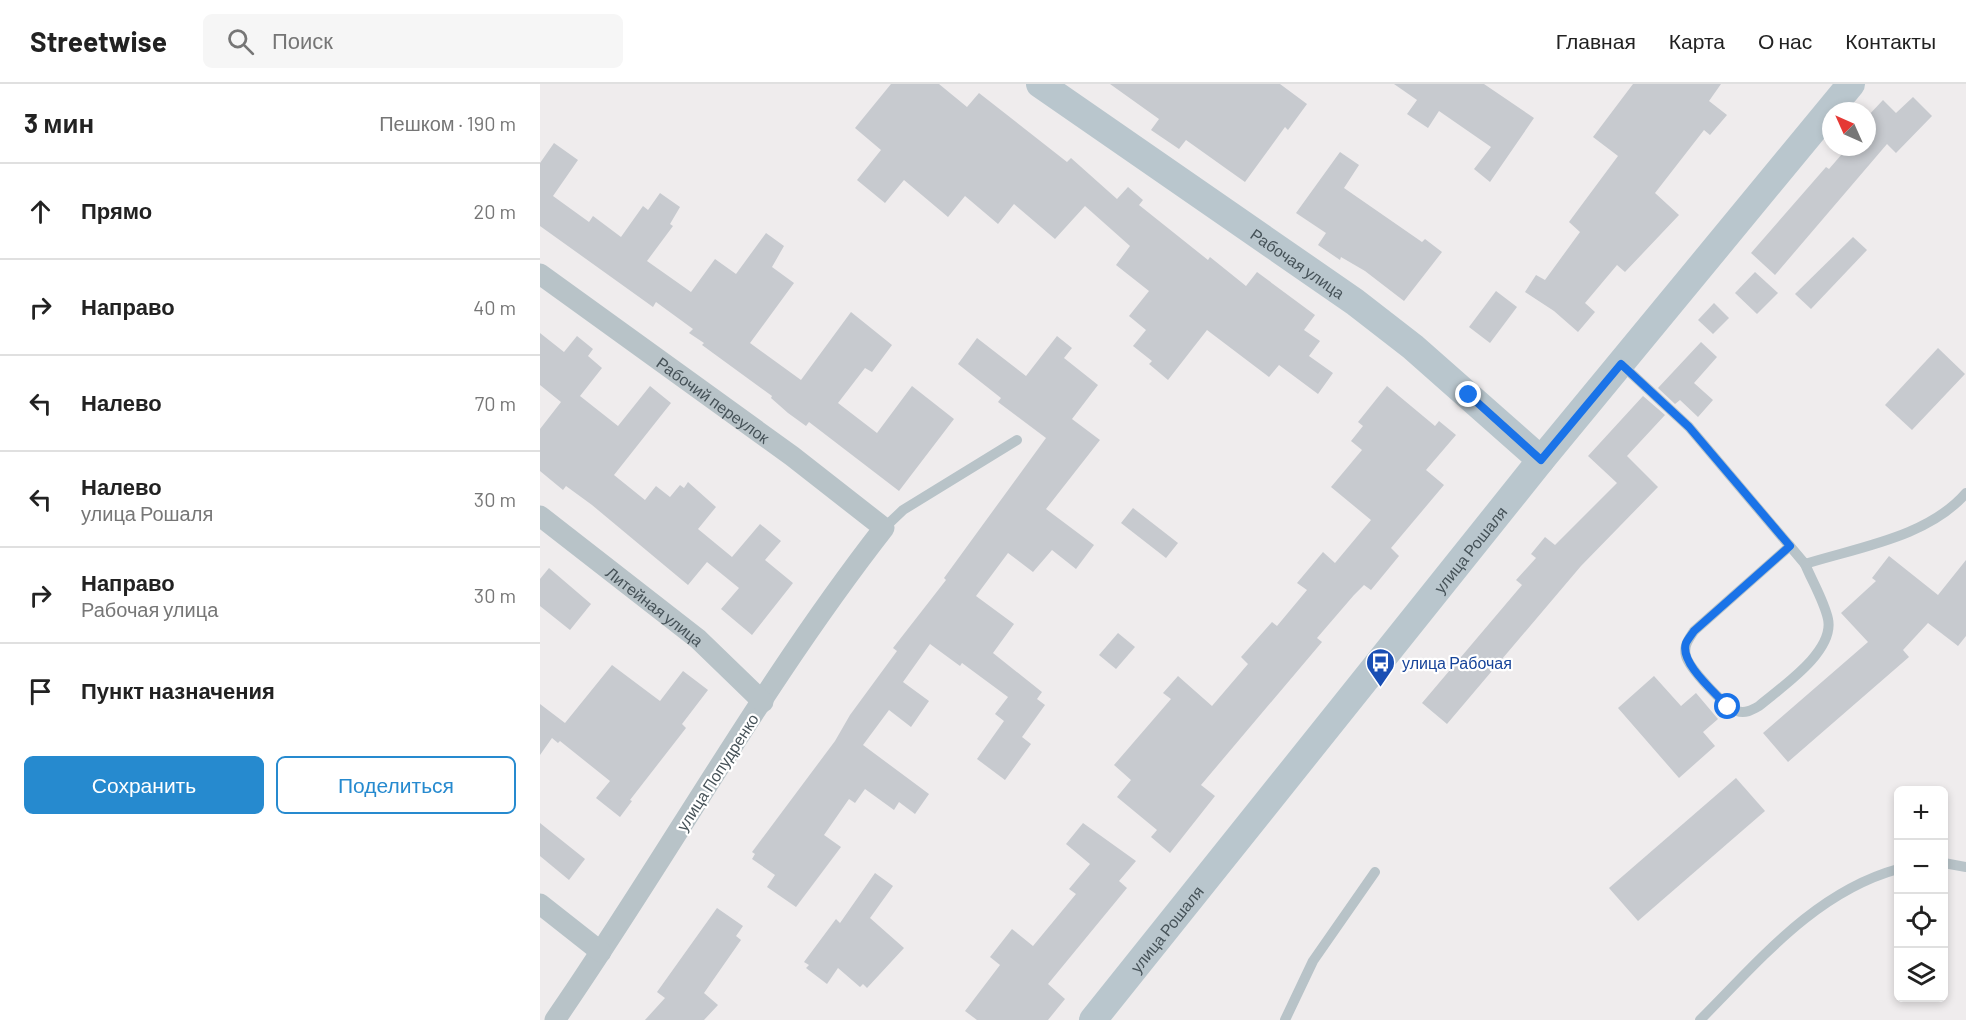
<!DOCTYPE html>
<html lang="ru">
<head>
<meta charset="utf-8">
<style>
  body { margin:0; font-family:Barlow,sans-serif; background:#f6f6f6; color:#222 }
  .controls { position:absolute; right:18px; bottom:18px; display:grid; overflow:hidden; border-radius:9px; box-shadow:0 3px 9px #0003 }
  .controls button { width:54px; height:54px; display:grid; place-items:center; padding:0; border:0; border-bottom:2px solid #e0e0e0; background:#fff; color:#222; font:30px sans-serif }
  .compass { position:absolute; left:1282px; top:18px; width:54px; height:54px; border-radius:50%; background:#fff; box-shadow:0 3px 9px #0003; rotate:315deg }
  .stop { position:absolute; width:18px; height:18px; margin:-14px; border:4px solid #1a73e8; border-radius:50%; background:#fff }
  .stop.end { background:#1a73e8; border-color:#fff; box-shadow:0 2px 6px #0008 }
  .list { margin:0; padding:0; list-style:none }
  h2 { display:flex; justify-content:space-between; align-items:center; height:78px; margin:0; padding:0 24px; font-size:26px }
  h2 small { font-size:20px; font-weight:400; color:#767676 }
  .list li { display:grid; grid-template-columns:39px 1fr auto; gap:18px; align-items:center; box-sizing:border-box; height:96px; padding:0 24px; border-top:2px solid #e0e0e0 }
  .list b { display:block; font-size:22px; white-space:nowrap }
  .list p { margin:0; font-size:20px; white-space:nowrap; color:#767676 }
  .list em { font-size:20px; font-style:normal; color:#767676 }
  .actions { display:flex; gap:12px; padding:18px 24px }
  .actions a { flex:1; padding:14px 0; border:2px solid #268acf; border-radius:9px; text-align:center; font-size:21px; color:#268acf }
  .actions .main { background:#268acf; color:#fff }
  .icon { flex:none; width:33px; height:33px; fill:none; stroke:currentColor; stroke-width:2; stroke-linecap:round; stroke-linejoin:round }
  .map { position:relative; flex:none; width:1426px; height:936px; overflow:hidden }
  header { display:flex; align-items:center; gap:36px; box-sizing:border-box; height:84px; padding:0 30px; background:#fff; border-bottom:2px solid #e0e0e0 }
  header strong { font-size:28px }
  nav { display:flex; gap:33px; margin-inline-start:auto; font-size:21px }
  .search { width:420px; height:54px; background:#f6f6f6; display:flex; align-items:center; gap:15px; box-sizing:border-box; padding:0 21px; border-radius:9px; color:#767676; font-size:22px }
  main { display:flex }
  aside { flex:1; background:#fff }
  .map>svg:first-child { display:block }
  .building { fill:#c7cacf }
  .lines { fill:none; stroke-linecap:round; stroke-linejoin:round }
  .lane { stroke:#b8c3c8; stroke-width:10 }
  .street { stroke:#b8c3c8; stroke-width:21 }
  .secondary { stroke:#b9c6cd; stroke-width:28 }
  .route { stroke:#1a73e8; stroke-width:8 }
  .labels { text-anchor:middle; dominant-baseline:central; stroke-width:4.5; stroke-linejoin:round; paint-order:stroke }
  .street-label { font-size:16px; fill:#465258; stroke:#fff }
  .transit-label { font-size:16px; fill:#164399; stroke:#fff; text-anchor:start }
</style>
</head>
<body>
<header>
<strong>Streetwise</strong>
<div class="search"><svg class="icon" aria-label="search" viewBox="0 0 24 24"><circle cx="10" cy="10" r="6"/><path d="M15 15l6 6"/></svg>Поиск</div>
<nav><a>Главная</a><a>Карта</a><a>О нас</a><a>Контакты</a></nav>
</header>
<main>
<aside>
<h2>3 мин<small>Пешком · 190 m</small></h2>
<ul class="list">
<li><svg class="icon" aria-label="ahead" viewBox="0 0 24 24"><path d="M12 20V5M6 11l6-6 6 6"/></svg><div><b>Прямо</b></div><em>20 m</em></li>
<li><svg class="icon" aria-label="right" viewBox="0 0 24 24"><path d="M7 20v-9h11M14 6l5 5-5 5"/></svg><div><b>Направо</b></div><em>40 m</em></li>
<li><svg class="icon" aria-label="left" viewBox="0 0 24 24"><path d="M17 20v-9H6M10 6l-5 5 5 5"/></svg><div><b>Налево</b></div><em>70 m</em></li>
<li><svg class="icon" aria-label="left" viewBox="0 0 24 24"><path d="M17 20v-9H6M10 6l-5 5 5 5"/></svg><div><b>Налево</b><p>улица Рошаля</p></div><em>30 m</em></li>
<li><svg class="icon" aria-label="right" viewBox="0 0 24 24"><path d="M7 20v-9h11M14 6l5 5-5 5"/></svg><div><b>Направо</b><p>Рабочая улица</p></div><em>30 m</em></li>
<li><svg class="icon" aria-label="arrive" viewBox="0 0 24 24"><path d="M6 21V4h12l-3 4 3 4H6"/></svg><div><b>Пункт назначения</b></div></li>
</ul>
<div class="actions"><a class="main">Сохранить</a><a>Поделиться</a></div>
</aside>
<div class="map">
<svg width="1426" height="936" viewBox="0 0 1426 936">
  <rect width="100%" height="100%" fill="#efeced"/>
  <!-- building -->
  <g class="building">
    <polygon points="351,0 399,0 427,23 439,9 527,78 531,74 577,115 588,103 603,116 599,121 668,176 670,173 706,202 717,188 775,231 764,246 780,257 769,272 793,289 778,310 739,281 729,293 667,246 628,296 609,280 612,277 593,262 606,246 589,232 609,207 576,181 590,162 545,122 515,155 474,120 458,140 425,112 408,133 364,96 345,119 317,96 341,66 315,44"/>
    <polygon points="570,0 740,0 767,20 748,46 745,43 705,98 646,56 639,65 611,46 619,35"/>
    <polygon points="854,0 944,0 994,34 950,98 934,85 951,63 899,27 888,44 867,30 877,16"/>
    <polygon points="1093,0 1181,0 1169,17 1187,31 1170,51 1164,46 1115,109 1139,131 1085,188 1077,181 1045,219 1055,228 1038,248 1014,227 985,208 996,191 1005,196 1040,148 1029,138 1078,72 1053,53"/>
    <polygon points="1373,13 1392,32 1356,69 1347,60 1235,191 1211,169 1286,83 1289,85 1308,63 1327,63 1327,33 1343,16 1356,29"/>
    <polygon points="14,59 38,76 13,112 49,138 53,132 81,153 103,122 108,126 120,109 140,123 130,140 133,142 107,177 151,208 175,175 196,190 226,149 244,162 232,183 254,199 210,259 261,296 311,228 352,261 332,288 325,284 298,319 337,349 372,302 414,335 359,407 269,338 266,342 248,329 231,314 232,312 162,261 164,259 149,249 153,245 116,218 113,223 0,142 0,79"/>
    <polygon points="800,68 819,81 804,104 882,158 885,155 902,168 864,217 825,187 801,173 800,176 778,161 786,149 756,129"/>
    <polygon points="1313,153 1327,166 1271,225 1255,210"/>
    <polygon points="1215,188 1238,209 1217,230 1195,209"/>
    <polygon points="956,207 977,223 950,259 929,243"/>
    <polygon points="1174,219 1189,234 1173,250 1158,236"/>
    <polygon points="0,249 24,268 37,252 53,265 48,272 62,284 40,312 78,342 110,302 131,319 74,391 105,416 116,402 130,413 140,401 144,404 148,398 176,423 158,445 192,473 220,440 241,457 225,476 253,499 212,551 181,525 199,504 167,478 148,501 52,421 26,402 23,406 0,387 0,345 21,318 0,301"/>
    <polygon points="517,252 532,264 524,274 558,301 532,335 560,356 506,425 554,461 536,485 512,466 493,488 468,469 436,512 474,540 453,569 502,608 497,615 505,621 482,653 491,660 465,696 437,675 464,637 455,630 468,613 422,579 420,582 390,560 363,598 389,617 371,643 349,626 323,661 389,710 375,730 359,718 354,726 325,705 315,719 309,715 284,751 301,763 256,823 227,803 235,791 212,775 215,770 212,768 295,657 310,631 357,567 353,564 406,496 404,494 506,354 458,318 461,314 418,280 437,254 486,292"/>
    <polygon points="1161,258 1177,273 1154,299 1173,316 1158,333 1140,316 1135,320 1118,304"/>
    <polygon points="1398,264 1425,290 1372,346 1345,321"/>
    <polygon points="847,302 895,342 899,337 916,351 886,386 904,401 851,464 859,472 831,506 824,501 814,511 777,554 782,558 661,701 675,712 630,769 611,753 617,746 577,713 591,696 574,681 631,615 623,609 638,592 672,622 708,580 701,573 732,538 737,542 767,506 757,499 783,468 795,479 831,436 791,403 822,366 811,357 823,342 818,338"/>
    <polygon points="1103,312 1125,331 1087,372 1118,403 1041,482 907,640 882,619 982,501 976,496 996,474 991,470 1005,453 1015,461 1077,399 1048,372"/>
    <polygon points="593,424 638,459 626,474 581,439"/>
    <polygon points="1349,472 1398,511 1426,476 1426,552 1418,562 1388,539 1363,566 1369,573 1248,678 1223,649 1328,558 1301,529 1336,497 1332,494"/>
    <polygon points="9,484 51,520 30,546 0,522 0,495"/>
    <polygon points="578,549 595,563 576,585 559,571"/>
    <polygon points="72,581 120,617 143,587 168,606 142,640 146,644 90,716 92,717 80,733 56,714 70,697 20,657 18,659 12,654 0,671 0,620 25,639"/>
    <polygon points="1114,592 1141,622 1156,609 1178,635 1163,648 1175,662 1139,694 1078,624"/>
    <polygon points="1196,694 1225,727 1098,837 1069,804"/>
    <polygon points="0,739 45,775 29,796 0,772"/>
    <polygon points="543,739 596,777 579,797 587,804 508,900 525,915 508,936 437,936 425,927 460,881 450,873 472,845 493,862 536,810 529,805 550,780 526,760"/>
    <polygon points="335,789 353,802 330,834 364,864 327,904 323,900 320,903 298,884 287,900 266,884 269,881 264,878 296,835 300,839"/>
    <polygon points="177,824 203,842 196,852 201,856 164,909 178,921 164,936 105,936 125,914 117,908"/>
  </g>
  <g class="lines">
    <!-- lane -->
    <g class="lane">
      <path d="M 1081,280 L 1149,343 L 1265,480 C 1319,463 1388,453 1426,409"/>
      <polyline points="344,444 363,426 477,356"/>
      <path d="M 1250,462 L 1154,547 C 1149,555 1143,562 1146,572 C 1149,584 1186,624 1197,627 C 1205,630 1212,626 1219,622 C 1240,604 1295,568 1288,535 C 1284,517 1272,497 1265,480"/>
      <polyline points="1404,779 1426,783"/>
      <polyline points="745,936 773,877 835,788"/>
      <path d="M 1160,936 C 1219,877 1275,808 1358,785"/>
    </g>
    <!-- street -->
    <g class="street">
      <path id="s1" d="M 0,190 L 252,372 L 344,444 C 223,599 127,774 15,936"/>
      <path id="s2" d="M 0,432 L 158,555 L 223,618"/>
      <polyline points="0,820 61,868"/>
    </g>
    <!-- secondary -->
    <g class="secondary">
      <path id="s3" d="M 500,0 L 815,218 L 873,263 L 1001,376"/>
      <path id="s4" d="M 553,936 L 1001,376 L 1311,0"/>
    </g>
  </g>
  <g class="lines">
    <!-- route -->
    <path class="route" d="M 929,311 L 1001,376 L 1081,280 L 1149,343 L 1250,462 L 1154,547 C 1152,550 1148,555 1146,559 C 1139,579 1176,609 1188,623"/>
  </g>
  <!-- icons -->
  <defs>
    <symbol id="bus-pin" viewBox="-11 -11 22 30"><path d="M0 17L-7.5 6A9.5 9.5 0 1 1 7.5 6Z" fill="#1a4fb4" stroke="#fff"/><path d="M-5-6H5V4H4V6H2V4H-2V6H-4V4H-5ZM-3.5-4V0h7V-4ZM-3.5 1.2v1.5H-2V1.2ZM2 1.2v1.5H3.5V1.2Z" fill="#fff"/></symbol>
  </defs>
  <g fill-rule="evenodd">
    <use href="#bus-pin" x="824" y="562" width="33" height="45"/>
  </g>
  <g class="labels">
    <!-- street labels -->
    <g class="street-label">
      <text stroke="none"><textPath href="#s3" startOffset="314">Рабочая улица</textPath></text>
      <text stroke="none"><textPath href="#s1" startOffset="214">Рабочий переулок</textPath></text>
      <text stroke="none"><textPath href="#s4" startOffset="603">улица Рошаля</textPath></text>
      <text stroke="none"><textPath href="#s2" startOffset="146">Литейная улица</textPath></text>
      <text transform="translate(177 688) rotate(-57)">улица Попудренко</text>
      <text stroke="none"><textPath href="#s4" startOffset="117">улица Рошаля</textPath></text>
    </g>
    <!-- transit labels -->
    <g class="transit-label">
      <text x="862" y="578">улица Рабочая</text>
    </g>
  </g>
</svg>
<div class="controls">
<button>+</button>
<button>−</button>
<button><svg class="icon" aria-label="locate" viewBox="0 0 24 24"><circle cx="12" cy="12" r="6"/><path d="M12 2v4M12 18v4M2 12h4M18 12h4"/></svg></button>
<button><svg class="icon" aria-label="layers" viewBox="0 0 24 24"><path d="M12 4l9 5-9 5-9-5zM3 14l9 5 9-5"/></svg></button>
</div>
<svg class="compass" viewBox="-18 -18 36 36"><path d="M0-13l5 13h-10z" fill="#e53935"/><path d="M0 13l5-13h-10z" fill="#767676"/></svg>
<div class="stop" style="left:1188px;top:623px"></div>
<div class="stop end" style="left:929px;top:311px"></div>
</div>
</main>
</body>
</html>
